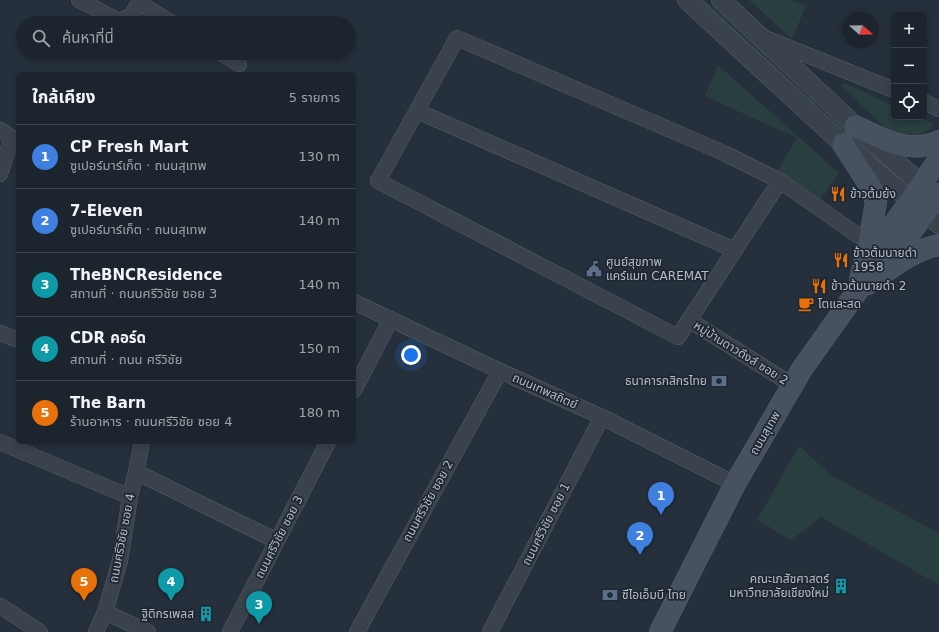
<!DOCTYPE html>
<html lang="th">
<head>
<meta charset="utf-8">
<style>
  body { margin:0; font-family:"DejaVu Sans","Noto Sans Thai",sans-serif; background:#252c36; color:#f1f3f6 }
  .controls { position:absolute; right:12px; top:12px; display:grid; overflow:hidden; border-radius:6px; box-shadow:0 2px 6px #0003 }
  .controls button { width:36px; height:36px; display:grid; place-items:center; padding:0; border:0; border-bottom:1px solid #3a414a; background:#1c242e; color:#f1f3f6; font:20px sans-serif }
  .compass { position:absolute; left:843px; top:12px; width:36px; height:36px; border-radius:50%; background:#1c242e; box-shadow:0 2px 6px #0003; rotate:110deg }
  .you { position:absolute; left:411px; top:355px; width:14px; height:14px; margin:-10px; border:3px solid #fff; border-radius:50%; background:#1a73e8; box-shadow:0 0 0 6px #1a73e833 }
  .badge { display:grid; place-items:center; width:26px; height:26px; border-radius:50%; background:#db2777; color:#fff; font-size:13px; font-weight:700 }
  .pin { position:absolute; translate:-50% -33px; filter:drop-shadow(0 1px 2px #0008) }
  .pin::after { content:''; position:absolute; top:21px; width:14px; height:12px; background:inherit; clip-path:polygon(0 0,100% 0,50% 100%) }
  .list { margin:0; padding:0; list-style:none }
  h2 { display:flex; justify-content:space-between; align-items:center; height:52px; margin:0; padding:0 16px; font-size:17px }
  h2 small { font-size:13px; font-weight:400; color:#a0a4aa }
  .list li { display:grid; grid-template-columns:26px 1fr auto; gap:12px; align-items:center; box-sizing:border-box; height:64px; padding:0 16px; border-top:1px solid #3a414a }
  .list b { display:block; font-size:15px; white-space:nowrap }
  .list p { margin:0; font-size:13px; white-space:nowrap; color:#a0a4aa }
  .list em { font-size:13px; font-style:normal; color:#a0a4aa }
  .icon { flex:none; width:22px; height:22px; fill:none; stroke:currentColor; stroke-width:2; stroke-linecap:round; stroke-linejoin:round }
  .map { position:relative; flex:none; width:939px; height:632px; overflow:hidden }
  .search { position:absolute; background:#1c242e; box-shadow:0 2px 6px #0003; left:16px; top:16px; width:340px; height:44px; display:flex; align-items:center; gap:10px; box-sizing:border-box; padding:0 14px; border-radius:22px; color:#a0a4aa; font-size:15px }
  .panel { position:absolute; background:#1c242e; box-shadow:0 2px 6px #0003; left:16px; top:72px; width:340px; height:372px; border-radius:6px }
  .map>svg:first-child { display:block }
  .green { fill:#293e3f }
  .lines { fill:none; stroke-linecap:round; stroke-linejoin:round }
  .minor-casing { stroke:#57606b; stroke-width:16 }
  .tertiary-casing { stroke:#57606b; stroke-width:20 }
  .secondary-casing { stroke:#57606b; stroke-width:22 }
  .minor { stroke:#39424d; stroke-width:15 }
  .tertiary { stroke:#39424d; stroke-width:19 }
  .secondary { stroke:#485160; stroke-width:21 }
  .labels { text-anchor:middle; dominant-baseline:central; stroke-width:3.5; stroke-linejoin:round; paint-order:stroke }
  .poi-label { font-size:12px; fill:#b5bdc8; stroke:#1e2732; text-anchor:start }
  .street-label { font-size:12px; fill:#b5bdc8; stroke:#1e2732 }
</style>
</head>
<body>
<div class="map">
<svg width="939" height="632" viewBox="0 0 939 632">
  <rect width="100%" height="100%" fill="#26303d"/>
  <!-- green -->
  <g class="green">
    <polygon points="696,0 705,0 883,166 880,170"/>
    <polygon points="749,0 789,0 806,6 792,39"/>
    <polygon points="718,65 839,173 819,201 778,170 797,138 705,96"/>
    <polygon points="845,83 894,106 894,117 919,117 932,123 932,128 920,135 896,134 883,126 841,85"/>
    <polygon points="799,446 832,476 939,533 939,585 821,517 791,540 757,520"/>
  </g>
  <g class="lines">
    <defs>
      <g id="minor">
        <polyline points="79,0 119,21 131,16 139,3"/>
        <polyline points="141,0 139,3 172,23"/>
        <polyline points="765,38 894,90"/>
        <polyline points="221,53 239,64"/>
        <polyline points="924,102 939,109"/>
        <polyline points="417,111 735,250"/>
        <polyline points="0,130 12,138 0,174"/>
        <polyline points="780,181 678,337 378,181 457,38 724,153 780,181 869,243"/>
        <polyline points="354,302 500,371 602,417 735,484"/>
        <polyline points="689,320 792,385"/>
        <polyline points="0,333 18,340"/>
        <polyline points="354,390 391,319"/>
        <polyline points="0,442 130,497"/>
        <polyline points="136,472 277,541"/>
        <polyline points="0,606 40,632"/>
        <polyline points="105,612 148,632"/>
        <polyline points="96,632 105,612 120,561 130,497 136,472 142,442"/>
        <polyline points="230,632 328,442"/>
        <polyline points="357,632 500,371"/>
        <polyline points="490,632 602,417"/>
      </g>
      <g id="tertiary">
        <polyline points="687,0 843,144 939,224"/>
        <polyline points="721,0 855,126 932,194"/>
      </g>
      <g id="secondary">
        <path d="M 855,126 C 883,139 908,155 939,141"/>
        <polyline points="843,144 872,189 876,202 869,243 860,280"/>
        <polyline points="890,245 908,236 939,194"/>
        <path d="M 868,284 C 890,269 912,250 939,245"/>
        <polyline points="660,632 735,484 802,369 890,245 892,227 939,159"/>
      </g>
    </defs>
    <!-- minor casing -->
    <use href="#minor" class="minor-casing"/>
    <!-- tertiary casing -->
    <use href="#tertiary" class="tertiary-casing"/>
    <!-- secondary casing -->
    <use href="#secondary" class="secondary-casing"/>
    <!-- minor -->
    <use href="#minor" class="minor"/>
    <!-- tertiary -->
    <use href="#tertiary" class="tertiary"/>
    <!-- secondary -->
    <use href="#secondary" class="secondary"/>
  </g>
  <!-- icons -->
  <defs>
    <symbol id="restaurant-bare" viewBox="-9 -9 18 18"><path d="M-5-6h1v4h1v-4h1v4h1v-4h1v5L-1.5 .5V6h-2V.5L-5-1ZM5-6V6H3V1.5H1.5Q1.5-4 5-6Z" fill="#e8710a" stroke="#1e2732" stroke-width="2.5" paint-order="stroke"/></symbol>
    <symbol id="civic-bare" viewBox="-9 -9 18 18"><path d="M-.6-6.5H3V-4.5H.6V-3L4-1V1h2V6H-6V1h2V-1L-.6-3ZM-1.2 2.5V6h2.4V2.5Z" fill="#5c6f8a" stroke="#1e2732" stroke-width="2.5" paint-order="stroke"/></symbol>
    <symbol id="cafe-bare" viewBox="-9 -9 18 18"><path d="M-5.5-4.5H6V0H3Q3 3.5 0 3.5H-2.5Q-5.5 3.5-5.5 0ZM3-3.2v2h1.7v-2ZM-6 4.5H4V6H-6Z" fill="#e8710a" stroke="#1e2732" stroke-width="2.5" paint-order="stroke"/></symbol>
    <symbol id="bank-bare" viewBox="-9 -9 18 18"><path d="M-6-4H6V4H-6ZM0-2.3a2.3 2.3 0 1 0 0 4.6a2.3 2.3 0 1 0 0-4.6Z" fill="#5c6f8a" stroke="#1e2732" stroke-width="2.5" paint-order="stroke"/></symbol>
    <symbol id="building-bare" viewBox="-9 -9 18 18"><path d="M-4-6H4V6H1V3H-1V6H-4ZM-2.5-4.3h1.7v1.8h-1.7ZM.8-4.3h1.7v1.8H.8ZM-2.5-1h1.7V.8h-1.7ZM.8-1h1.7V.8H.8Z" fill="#0f9aa8" stroke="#1e2732" stroke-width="2.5" paint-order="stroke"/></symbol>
  </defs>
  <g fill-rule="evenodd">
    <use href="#restaurant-bare" x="827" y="183" width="22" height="22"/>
    <use href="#restaurant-bare" x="830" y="249" width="22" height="22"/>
    <use href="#civic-bare" x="583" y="258" width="22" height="22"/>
    <use href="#restaurant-bare" x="808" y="275" width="22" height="22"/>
    <use href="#cafe-bare" x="795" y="293" width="22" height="22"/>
    <use href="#bank-bare" x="708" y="370" width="22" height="22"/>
    <use href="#building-bare" x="830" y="575" width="22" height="22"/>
    <use href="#bank-bare" x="599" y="584" width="22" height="22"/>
    <use href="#building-bare" x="195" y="603" width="22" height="22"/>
  </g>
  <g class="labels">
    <!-- poi labels -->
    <g class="poi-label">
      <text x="850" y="194">ข้าวต้มย้ง</text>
      <text x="853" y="253">ข้าวต้มนายดำ<tspan x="853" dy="14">1958</tspan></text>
      <text x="606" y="262">ศูนย์สุขภาพ<tspan x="606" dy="14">แคร์แมท CAREMAT</tspan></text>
      <text x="831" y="286">ข้าวต้มนายดำ 2</text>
      <text x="818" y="304">โตและสด</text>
      <text x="707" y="381" text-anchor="end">ธนาคารกสิกรไทย</text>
      <text x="829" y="579" text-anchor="end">คณะเภสัชศาสตร์<tspan x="829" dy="14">มหาวืทยาลัยเชียงใหม่</tspan></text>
      <text x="622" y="595">ซีไอเอ็มบี ไทย</text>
      <text x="194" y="614" text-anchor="end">ฐิติกรเพลส</text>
    </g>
    <!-- street labels -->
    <g class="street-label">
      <text transform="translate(741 353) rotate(32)">หมู่บ้านดาวดึงส์ ซอย 2</text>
      <text transform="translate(545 391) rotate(24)">ถนนเทพสถิตย์</text>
      <text transform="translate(765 433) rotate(-60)">ถนนสุเทพ</text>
      <text transform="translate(428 501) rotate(-61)">ถนนศรีวิชัย ซอย 2</text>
      <text transform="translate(546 524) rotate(-63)">ถนนศรีวิชัย ซอย 1</text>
      <text transform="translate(279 537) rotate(-63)">ถนนศรีวิชัย ซอย 3</text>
      <text transform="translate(122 538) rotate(-79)">ถนนศรีวิชัย ซอย 4</text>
    </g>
  </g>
</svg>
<div class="controls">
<button>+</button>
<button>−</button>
<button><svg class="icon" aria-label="locate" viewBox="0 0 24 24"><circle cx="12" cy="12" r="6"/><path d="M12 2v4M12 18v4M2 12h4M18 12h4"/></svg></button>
</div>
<svg class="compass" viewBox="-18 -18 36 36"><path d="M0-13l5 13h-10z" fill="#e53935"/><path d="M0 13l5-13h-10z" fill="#a0a4aa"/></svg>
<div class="you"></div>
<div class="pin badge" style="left:661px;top:515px;background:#3f7fe0">1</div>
<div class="pin badge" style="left:640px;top:555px;background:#3f7fe0">2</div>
<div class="pin badge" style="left:259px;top:624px;background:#0f9aa8">3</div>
<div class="pin badge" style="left:171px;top:601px;background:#0f9aa8">4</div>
<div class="pin badge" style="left:84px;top:601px;background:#e8710a">5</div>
<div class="search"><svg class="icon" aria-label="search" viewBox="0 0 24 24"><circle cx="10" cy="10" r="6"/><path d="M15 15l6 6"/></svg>ค้นหาที่นี่</div>
<section class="panel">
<h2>ใกล้เคียง<small>5 รายการ</small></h2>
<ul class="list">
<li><span class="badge" style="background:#3f7fe0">1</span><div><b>CP Fresh Mart</b><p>ซูเปอร์มาร์เก็ต · ถนนสุเทพ</p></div><em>130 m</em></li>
<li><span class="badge" style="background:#3f7fe0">2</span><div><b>7-Eleven</b><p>ซูเปอร์มาร์เก็ต · ถนนสุเทพ</p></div><em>140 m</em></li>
<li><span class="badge" style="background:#0f9aa8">3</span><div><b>TheBNCResidence</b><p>สถานที่ · ถนนศรีวิชัย ซอย 3</p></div><em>140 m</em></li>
<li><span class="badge" style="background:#0f9aa8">4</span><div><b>CDR คอร์ด</b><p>สถานที่ · ถนน ศรีวิชัย</p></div><em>150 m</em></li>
<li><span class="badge" style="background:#e8710a">5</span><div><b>The Barn</b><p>ร้านอาหาร · ถนนศรีวิชัย ซอย 4</p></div><em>180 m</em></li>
</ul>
</section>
</div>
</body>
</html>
